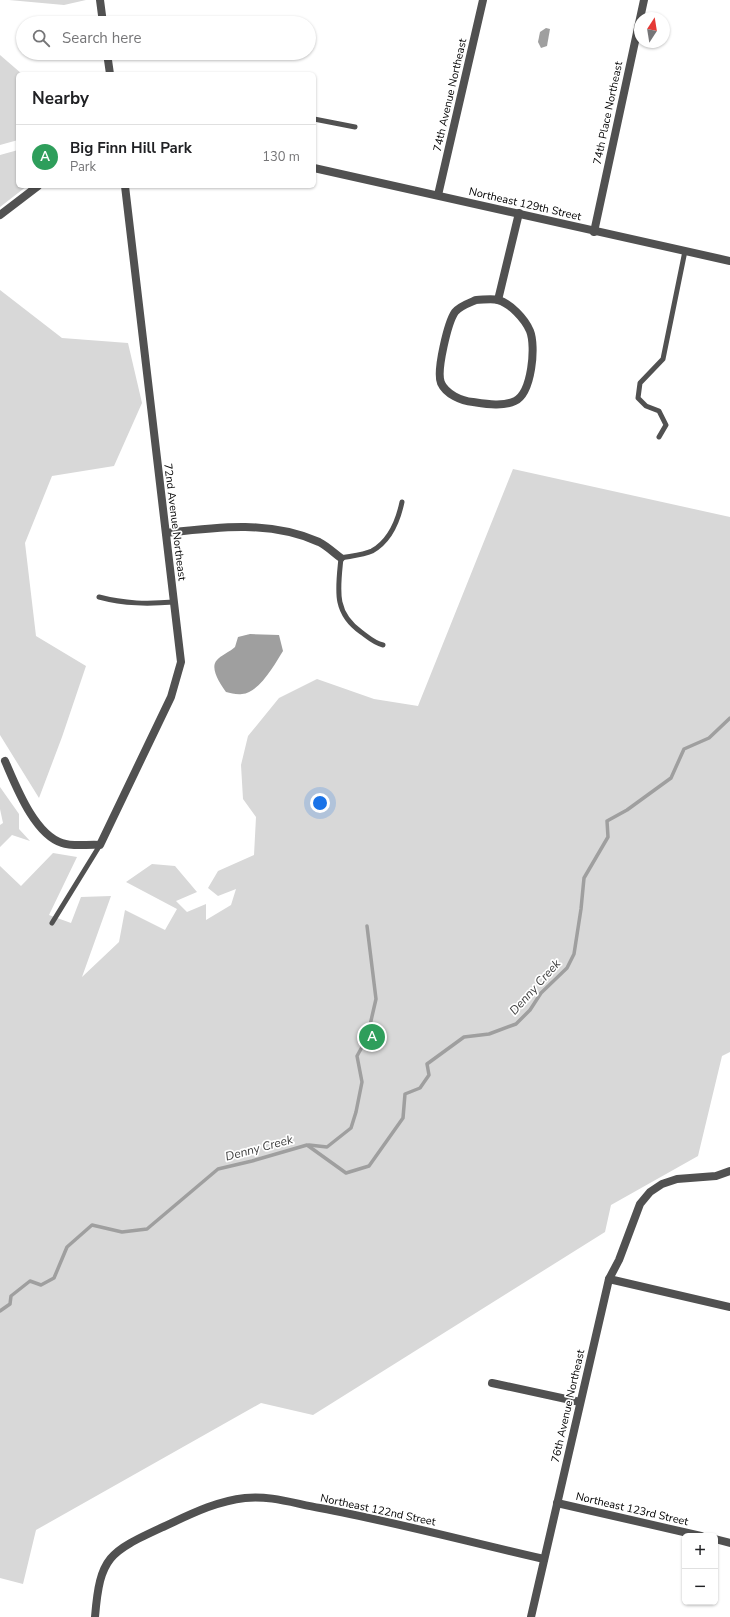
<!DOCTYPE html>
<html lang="en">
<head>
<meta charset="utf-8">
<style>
  body { margin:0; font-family:"Nunito Sans",sans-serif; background:#f6f6f6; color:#202124 }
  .controls { position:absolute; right:12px; bottom:12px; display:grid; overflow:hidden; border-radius:6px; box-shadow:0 1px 3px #0004 }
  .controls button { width:36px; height:36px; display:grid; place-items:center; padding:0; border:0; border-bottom:1px solid #e0e0e0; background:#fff; color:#202124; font:20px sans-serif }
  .compass { position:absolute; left:634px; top:12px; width:36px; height:36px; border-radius:50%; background:#fff; box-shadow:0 1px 3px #0004; rotate:12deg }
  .you { position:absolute; left:320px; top:803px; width:14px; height:14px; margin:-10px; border:3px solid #fff; border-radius:50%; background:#1a73e8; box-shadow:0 0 0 6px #1a73e833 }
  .badge { display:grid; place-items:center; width:26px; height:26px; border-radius:50%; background:#7c3aed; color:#fff; font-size:13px; font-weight:700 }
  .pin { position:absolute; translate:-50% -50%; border:2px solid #fff; box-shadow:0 1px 4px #0006 }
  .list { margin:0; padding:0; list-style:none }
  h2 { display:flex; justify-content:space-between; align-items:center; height:52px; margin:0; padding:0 16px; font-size:17px }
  h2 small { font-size:13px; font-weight:400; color:#757577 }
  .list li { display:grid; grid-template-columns:26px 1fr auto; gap:12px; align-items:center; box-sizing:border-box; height:64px; padding:0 16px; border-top:1px solid #e0e0e0 }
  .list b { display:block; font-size:15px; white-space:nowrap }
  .list p { margin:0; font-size:13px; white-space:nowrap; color:#757577 }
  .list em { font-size:13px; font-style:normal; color:#757577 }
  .icon { flex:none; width:22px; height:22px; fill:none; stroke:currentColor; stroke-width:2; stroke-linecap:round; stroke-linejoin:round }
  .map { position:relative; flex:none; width:730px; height:1617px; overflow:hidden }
  .search { position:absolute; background:#fff; box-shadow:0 1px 3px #0004; left:16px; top:16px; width:300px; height:44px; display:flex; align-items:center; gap:10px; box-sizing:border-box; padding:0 14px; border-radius:22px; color:#757577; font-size:15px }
  .panel { position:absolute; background:#fff; box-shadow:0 1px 3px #0004; left:16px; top:72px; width:300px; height:116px; border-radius:6px }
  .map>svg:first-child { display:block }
  .green { fill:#d8d8d8 }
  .water { fill:#9f9f9f }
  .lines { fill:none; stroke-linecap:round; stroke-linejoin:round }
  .stream { stroke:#9f9f9f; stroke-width:3.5 }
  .lane { stroke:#515151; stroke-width:5 }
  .street { stroke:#515151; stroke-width:8 }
  .labels { text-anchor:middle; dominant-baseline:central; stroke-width:3.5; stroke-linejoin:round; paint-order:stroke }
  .street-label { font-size:11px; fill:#000; stroke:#fff }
  .water-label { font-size:12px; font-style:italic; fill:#404040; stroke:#fff }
</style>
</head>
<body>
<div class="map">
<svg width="730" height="1617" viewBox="0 0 730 1617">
  <rect width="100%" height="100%" fill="#fff"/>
  <!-- green -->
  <g class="green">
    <polygon points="9,0 86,0 64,5"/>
    <polygon points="0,55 22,74 18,74 18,140 0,145"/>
    <polygon points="18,150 18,186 27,186 0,207 0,155"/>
    <polygon points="0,290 62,338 128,343 142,403 114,466 52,476 25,543 36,636 86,666 62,737 39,798 0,735"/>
    <polygon points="513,469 730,517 730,1052 722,1056 698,1156 611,1205 605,1232 313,1415 261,1403 36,1530 23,1584 0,1578 0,866 21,886 53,853 77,857 49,915 71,923 81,897 111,896 82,977 119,942 125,910 165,930 177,909 126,882 152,864 175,866 197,892 176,901 187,912 206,904 206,920 231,905 236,889 218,896 208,888 218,871 254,855 256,817 243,799 241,765 248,736 279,698 317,679 374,699 418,706"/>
    <polygon points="0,787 19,814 19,829 30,841 12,835 0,847 0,825 3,823 0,809"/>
  </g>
  <!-- water -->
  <g class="water">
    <polygon points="546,28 550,29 547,46 541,48 538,42 540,32"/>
    <path d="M 250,634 L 279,635 L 283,651 C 275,664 259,693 242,694 C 237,695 231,693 226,692 C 221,685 209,668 217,660 C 220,656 231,651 235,647 L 238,637 Z"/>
  </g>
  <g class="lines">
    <!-- stream -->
    <g class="stream">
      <polyline points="309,1145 327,1147 351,1128 356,1112 362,1082 357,1056 367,1038 376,999 367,926"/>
      <polyline points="0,1311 10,1304 11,1296 30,1281 41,1285 54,1278 67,1247 92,1225 122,1232 147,1229 218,1169 252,1161 307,1145 346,1173 369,1166 403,1118 405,1094 420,1088 429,1075 427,1064 464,1037 489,1034 516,1024 530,1010 541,993 567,968 574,954 581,909 584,878 608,837 607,821 627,810 671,778 684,749 709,738 730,718"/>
    </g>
    <!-- lane -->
    <g class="lane">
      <polyline points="314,119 355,127"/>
      <polyline points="659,437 666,425 659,411 646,406 638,398 640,383 663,359 685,251"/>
      <path d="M 99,597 C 125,604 148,604 174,602"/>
      <path d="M 383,645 C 374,643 368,637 361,632 C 333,612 338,589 341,558 C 351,556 363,555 372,551 C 390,541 398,521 402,502"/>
      <polyline points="52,923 100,845"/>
    </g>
    <!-- street -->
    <g class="street">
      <polyline points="100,0 103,23"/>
      <polyline points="107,53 110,74"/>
      <polyline points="314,168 730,261"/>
      <polyline points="438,195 483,0"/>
      <polyline points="0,215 38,186"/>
      <polyline points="594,232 644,0"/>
      <path d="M 476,300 C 483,300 491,298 498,300 C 510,303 525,319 530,331 C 536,346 532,393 515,401 C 503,407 486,404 473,402 C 461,401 446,394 441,383 C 436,371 448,322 455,312 C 460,306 469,303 476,300 Z"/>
      <polyline points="498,300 519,213"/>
      <path d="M 166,533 C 217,527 270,520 319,542 C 327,546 334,553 341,558"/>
      <path d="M 5,761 C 16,786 34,834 62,843 C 73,847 88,844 100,845 L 171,697 L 181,662 L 125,186"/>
      <polyline points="609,1279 730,1307"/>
      <polyline points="492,1383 580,1402"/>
      <polyline points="557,1503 701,1536"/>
      <polyline points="715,1539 730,1543"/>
      <path d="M 95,1617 C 100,1556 109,1552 163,1527 C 189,1515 216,1501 245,1498 C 270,1495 296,1504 320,1508 C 395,1522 469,1542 544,1559"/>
      <polyline points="531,1617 609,1279 619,1260 640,1204 650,1192 662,1184 677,1179 716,1176 730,1171"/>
    </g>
  </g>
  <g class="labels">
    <!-- street labels -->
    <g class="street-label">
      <text transform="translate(450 95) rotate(-77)">74th Avenue Northeast</text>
      <text transform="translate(608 113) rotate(-78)">74th Place Northeast</text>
      <text transform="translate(525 204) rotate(13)">Northeast 129th Street</text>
      <text transform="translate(175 522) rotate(83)">72nd Avenue Northeast</text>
      <text transform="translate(568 1406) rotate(-77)">76th Avenue Northeast</text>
      <text transform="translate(632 1509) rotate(13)">Northeast 123rd Street</text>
      <text transform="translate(378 1510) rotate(12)">Northeast 122nd Street</text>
    </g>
    <!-- water labels -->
    <g class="water-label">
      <text transform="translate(535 987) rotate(-48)">Denny Creek</text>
      <text transform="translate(259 1148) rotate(-15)">Denny Creek</text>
    </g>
  </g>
</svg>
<div class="controls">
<button>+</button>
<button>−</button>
</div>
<svg class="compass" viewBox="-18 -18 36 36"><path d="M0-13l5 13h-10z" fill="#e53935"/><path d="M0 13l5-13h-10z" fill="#757577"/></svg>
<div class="you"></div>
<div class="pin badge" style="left:372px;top:1037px;background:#2e9e5b">A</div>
<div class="search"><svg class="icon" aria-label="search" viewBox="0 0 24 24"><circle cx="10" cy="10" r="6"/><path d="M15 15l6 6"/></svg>Search here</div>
<section class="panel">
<h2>Nearby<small></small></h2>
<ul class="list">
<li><span class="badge" style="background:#2e9e5b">A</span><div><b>Big Finn Hill Park</b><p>Park</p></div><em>130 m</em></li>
</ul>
</section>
</div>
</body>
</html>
